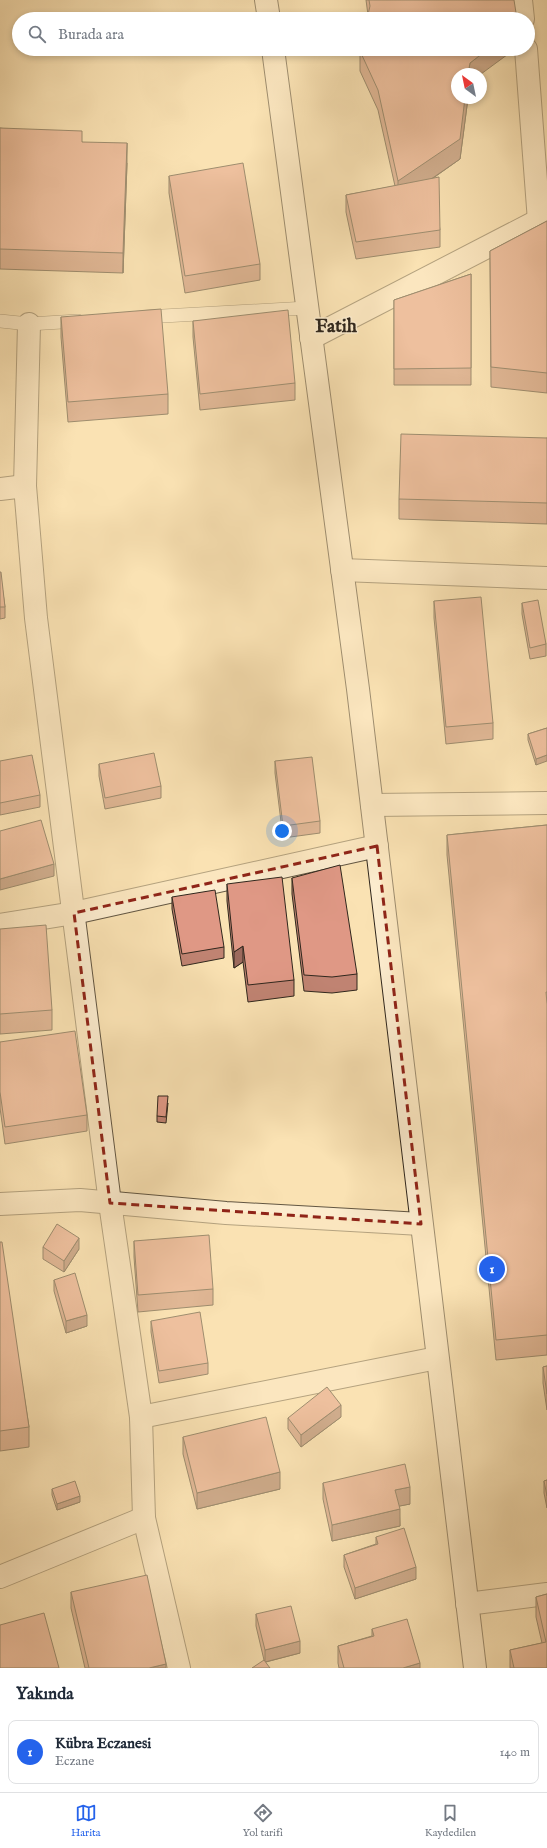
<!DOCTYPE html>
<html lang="tr">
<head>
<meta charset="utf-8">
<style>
  body { margin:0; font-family:"IM FELL English",serif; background:#f2f2f3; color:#1f2937 }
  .compass { position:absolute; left:451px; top:68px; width:36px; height:36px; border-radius:50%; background:#fff; box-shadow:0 2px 6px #0003; rotate:327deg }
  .you { position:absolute; left:282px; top:831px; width:14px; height:14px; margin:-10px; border:3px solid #fff; border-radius:50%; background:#1a73e8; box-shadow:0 0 0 6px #1a73e833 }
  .badge { display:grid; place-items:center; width:26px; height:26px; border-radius:50%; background:#2563eb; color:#fff; font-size:13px; font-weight:700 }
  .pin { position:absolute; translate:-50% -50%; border:2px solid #fff; box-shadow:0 1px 4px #0006 }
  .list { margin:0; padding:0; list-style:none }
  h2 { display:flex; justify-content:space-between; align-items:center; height:52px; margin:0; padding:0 16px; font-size:17px }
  h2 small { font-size:13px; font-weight:400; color:#747a83 }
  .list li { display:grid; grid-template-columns:26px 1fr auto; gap:12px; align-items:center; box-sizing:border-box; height:64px; margin:0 8px 8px; padding:0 8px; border:1px solid #e0e1e3; border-radius:8px }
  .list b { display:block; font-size:15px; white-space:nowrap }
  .list p { margin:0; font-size:13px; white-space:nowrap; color:#747a83 }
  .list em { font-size:13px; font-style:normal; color:#747a83 }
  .icon { flex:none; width:22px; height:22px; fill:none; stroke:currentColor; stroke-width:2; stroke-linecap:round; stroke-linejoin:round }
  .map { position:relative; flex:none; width:547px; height:1668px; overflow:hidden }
  .search { position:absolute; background:#fff; box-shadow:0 2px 6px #0003; left:12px; right:12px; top:12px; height:44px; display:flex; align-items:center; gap:10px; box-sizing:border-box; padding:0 14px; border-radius:22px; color:#747a83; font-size:15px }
  .sheet { height:124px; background:#fff }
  nav { display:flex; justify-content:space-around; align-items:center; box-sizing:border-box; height:56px; border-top:1px solid #e0e1e3; background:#fff; font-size:11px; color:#747a83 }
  nav a { display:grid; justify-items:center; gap:2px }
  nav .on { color:#2563eb }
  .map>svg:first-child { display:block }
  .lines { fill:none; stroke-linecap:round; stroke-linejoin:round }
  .lane-casing { stroke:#625642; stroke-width:14 }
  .street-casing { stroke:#625642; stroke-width:24 }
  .secondary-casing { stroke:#30271d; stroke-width:24 }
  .lane { stroke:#fcecce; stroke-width:13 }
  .street { stroke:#fcecce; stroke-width:22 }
  .secondary { stroke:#fcecce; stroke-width:22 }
  .wall { fill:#c08372; stroke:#30271d }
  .shaded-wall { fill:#9c6a5d; stroke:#30271d }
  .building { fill:#df9885; stroke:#30271d }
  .marked { fill:none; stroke:#8f2418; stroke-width:3; stroke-dasharray:8 5; stroke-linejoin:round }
  .labels { text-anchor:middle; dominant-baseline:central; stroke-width:3; stroke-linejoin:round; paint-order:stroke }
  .district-label { font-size:19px; font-weight:bold; fill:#30271d; stroke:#fcecce }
</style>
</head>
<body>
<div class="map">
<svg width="547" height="1668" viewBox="0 0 547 1668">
  <rect width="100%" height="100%" fill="#fae2b3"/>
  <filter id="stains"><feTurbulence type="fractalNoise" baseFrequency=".005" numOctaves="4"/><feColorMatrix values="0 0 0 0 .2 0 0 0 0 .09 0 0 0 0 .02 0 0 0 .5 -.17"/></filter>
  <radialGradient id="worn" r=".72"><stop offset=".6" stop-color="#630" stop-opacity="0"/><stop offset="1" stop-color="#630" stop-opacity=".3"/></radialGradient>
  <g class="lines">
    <defs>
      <g id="lane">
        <polyline points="145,317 307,308"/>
        <polyline points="0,321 29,324 78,321"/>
      </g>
      <g id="street">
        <polyline points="521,0 523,19"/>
        <polyline points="526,49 539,221"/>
        <polyline points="29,324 25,486 36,618 110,1203 141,1417 144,1518 179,1668"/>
        <polyline points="311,338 547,216"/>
        <polyline points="0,489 25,486"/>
        <polyline points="342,570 547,578"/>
        <polyline points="372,805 547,803"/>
        <polyline points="0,925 74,913 377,846"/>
        <polyline points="0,1204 80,1200 226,1213 421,1224"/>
        <polyline points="141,1417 437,1358"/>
        <polyline points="0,1577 144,1518"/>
        <polyline points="467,1604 547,1594"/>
      </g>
      <g id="secondary">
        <polyline points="266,0 269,19"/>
        <polyline points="273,49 358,689 475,1668"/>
      </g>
    </defs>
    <!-- lane casing -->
    <use href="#lane" class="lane-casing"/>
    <!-- street casing -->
    <use href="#street" class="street-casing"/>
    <!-- secondary casing -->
    <use href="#secondary" class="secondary-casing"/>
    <!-- lane -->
    <use href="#lane" class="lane"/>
    <!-- street -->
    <use href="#street" class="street"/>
    <!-- secondary -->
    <use href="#secondary" class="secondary"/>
  </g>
  <!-- wall -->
  <g class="wall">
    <polygon points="366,0 514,0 368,15"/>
    <polygon points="360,51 457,74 457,98 468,98 460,159 432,179 440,230 440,247 356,259 346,212 346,195 395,186 378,110 360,71"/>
    <polygon points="0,128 82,142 127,163 123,273 0,269"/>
    <polygon points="169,176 260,264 260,280 185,293 169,193"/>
    <polygon points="547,221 547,393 491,387 490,251"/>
    <polygon points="471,274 471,385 394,385 394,300"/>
    <polygon points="61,317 168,394 168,414 68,422 61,337"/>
    <polygon points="193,321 295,383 295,400 200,410 193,337"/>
    <polygon points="547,438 547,524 399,519 399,499"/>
    <polygon points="0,572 5,607 5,618 0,619"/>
    <polygon points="434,601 493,723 493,739 446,744 434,618"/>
    <polygon points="522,603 546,644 546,656 530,659 522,614"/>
    <polygon points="547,728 536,765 528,740 528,734"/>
    <polygon points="0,761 40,795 40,807 0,815"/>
    <polygon points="275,761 320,821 320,833 283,838 275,773"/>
    <polygon points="99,764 161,786 161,798 105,809 99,776"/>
    <polygon points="547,825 547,1355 496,1360 447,855 447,835"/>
    <polygon points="292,878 357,974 357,990 332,993 304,991 292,894"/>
    <polygon points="227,884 294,980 294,996 248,1002 243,962 234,968 227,901"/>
    <polygon points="172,897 224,947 224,958 182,966 172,909"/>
    <polygon points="0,929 52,1010 52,1030 0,1034"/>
    <polygon points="0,1042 87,1115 87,1131 5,1144 0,1108"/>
    <polygon points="168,1103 166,1123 157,1122 157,1116"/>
    <polygon points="134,1241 213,1289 213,1305 138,1312 134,1257"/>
    <polygon points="0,1242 29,1427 29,1447 0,1451"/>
    <polygon points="43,1247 79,1249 64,1272 43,1259"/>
    <polygon points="54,1280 87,1326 66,1333 54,1291"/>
    <polygon points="151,1321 208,1363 208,1374 159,1383 151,1332"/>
    <polygon points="547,1366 547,1410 543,1383 543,1367"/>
    <polygon points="341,1417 301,1447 288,1429 288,1418"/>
    <polygon points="183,1437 280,1489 197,1509 183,1454"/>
    <polygon points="547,1480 547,1508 544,1493 544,1481"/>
    <polygon points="323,1483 410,1504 399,1506 400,1526 332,1541 323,1499"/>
    <polygon points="52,1489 80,1502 57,1510 52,1495"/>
    <polygon points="376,1537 416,1579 355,1599 344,1567 344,1555 376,1544"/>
    <polygon points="71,1592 166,1668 85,1668 71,1608"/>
    <polygon points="547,1594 547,1668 510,1668 510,1650 542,1643 536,1617 536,1597"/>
    <polygon points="256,1614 300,1653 266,1662 264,1660 256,1626"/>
    <polygon points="372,1629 420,1668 339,1668 338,1663 338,1646 372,1636"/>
  </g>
  <!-- shaded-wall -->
  <g class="shaded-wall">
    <polygon points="488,49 515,49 481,74 468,74 470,63"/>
    <polygon points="465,98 468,98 460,159 398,202 398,181"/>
    <polygon points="127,143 127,163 123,273 123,253"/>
    <polygon points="547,755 547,761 536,765 536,759"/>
    <polygon points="54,864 54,876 0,890 0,879"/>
    <polygon points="243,946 243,962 234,968 234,952"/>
    <polygon points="79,1238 79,1249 64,1272 64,1261"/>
    <polygon points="87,1315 87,1326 66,1333 66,1321"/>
    <polygon points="341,1405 341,1417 301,1447 301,1435"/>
    <polygon points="280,1472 280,1489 197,1509 197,1493"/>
    <polygon points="410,1487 410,1504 395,1507 395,1490"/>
    <polygon points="80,1496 80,1502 57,1510 57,1504"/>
    <polygon points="400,1509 400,1526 332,1541 332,1525"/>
    <polygon points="416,1567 416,1579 355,1599 355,1588"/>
    <polygon points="300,1641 300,1653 265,1662 265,1650"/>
    <polygon points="420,1663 420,1668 403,1668"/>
    <polygon points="166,1664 166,1668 149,1668"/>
  </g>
  <!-- building -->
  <g class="building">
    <polygon points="369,0 514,0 517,19 367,19 370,6"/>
    <polygon points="361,49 488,49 470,63 468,74 457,74 457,98 465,98 460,139 398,181 378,90 360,51"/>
    <polygon points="0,128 82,131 82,142 127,143 123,253 0,249"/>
    <polygon points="243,163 260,264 185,276 169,176"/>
    <polygon points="439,177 440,230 356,242 346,195"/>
    <polygon points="547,221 547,373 491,367 490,251"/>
    <polygon points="471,274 471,368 394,369 394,300"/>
    <polygon points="161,309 168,394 68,402 61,317"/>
    <polygon points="288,310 295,383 200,394 193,321"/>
    <polygon points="401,434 547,438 547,503 399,499"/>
    <polygon points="0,572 1,572 5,607 0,607"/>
    <polygon points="481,597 493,723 446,727 434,601"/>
    <polygon points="538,600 546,644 530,648 522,603"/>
    <polygon points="547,728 547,755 536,759 528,734"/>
    <polygon points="154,753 161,786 105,798 99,764"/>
    <polygon points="32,755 40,795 0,803 0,761"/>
    <polygon points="312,757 320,821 283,826 275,761"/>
    <polygon points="41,820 54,864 0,879 0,831"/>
    <polygon points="547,825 547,992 546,992 547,1004 547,1335 496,1340 447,835"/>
    <polygon points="340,865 357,974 332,977 304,975 292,878"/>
    <polygon points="282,877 294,980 248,985 243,946 234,952 227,884"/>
    <polygon points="215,890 224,947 182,954 172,897"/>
    <polygon points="46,925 52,1010 0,1014 0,929"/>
    <polygon points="75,1031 87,1115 5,1127 0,1092 0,1042"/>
    <polygon points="158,1096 168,1096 166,1117 157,1116"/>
    <polygon points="57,1224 79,1238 64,1261 43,1247"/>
    <polygon points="209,1235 213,1289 138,1295 134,1241"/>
    <polygon points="0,1242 2,1242 29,1427 0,1431"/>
    <polygon points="75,1273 87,1315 66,1321 54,1280"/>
    <polygon points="200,1312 208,1363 159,1371 151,1321"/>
    <polygon points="547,1366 547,1394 543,1367"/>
    <polygon points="327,1387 341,1405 301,1435 288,1418"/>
    <polygon points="266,1417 280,1472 197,1493 183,1437"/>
    <polygon points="405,1464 410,1487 395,1490 400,1509 332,1525 323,1483"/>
    <polygon points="547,1480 547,1496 544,1481"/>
    <polygon points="75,1481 80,1496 57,1504 52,1489"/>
    <polygon points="404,1528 416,1567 355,1588 344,1555 378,1544 376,1537"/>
    <polygon points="147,1575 166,1664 149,1668 89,1668 71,1592"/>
    <polygon points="547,1594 547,1668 514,1668 510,1650 546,1642 536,1597"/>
    <polygon points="291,1606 300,1641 265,1650 256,1614"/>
    <polygon points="44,1613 59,1668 0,1668 0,1625"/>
    <polygon points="407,1619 420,1663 403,1668 344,1668 338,1646 374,1636 372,1629"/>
    <polygon points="264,1660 270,1668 252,1668"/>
  </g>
  <!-- marked area -->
  <path d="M0 0H547V1668H0ZM 377,846 L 421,1224 L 110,1203 L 74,913 Z" fill="#fae2b3" fill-opacity=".55" fill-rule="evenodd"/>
  <path class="marked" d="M 377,846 L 421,1224 L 110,1203 L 74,913 Z"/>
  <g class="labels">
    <!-- district labels -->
    <g class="district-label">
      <text x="336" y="327">Fatih</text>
    </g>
  </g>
  <rect width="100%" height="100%" filter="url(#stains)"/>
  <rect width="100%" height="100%" fill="url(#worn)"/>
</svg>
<svg class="compass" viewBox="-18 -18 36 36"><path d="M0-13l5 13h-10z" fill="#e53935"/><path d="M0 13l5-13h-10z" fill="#747a83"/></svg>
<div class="you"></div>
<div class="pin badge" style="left:492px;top:1269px">1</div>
<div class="search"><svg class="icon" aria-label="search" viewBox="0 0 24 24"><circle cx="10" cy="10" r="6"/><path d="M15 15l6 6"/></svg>Burada ara</div>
</div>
<section class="sheet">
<h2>Yakında<small></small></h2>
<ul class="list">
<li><span class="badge">1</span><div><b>Kübra Eczanesi</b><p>Eczane</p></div><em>140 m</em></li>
</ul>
</section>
<nav>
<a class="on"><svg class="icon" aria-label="map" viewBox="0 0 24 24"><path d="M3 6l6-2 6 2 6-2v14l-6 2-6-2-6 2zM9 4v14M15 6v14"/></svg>Harita</a>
<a><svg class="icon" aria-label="directions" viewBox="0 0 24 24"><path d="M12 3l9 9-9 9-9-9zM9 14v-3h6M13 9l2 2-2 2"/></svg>Yol tarifi</a>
<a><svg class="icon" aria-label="saved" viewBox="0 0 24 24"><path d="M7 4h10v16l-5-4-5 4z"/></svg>Kaydedilen</a>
</nav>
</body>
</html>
